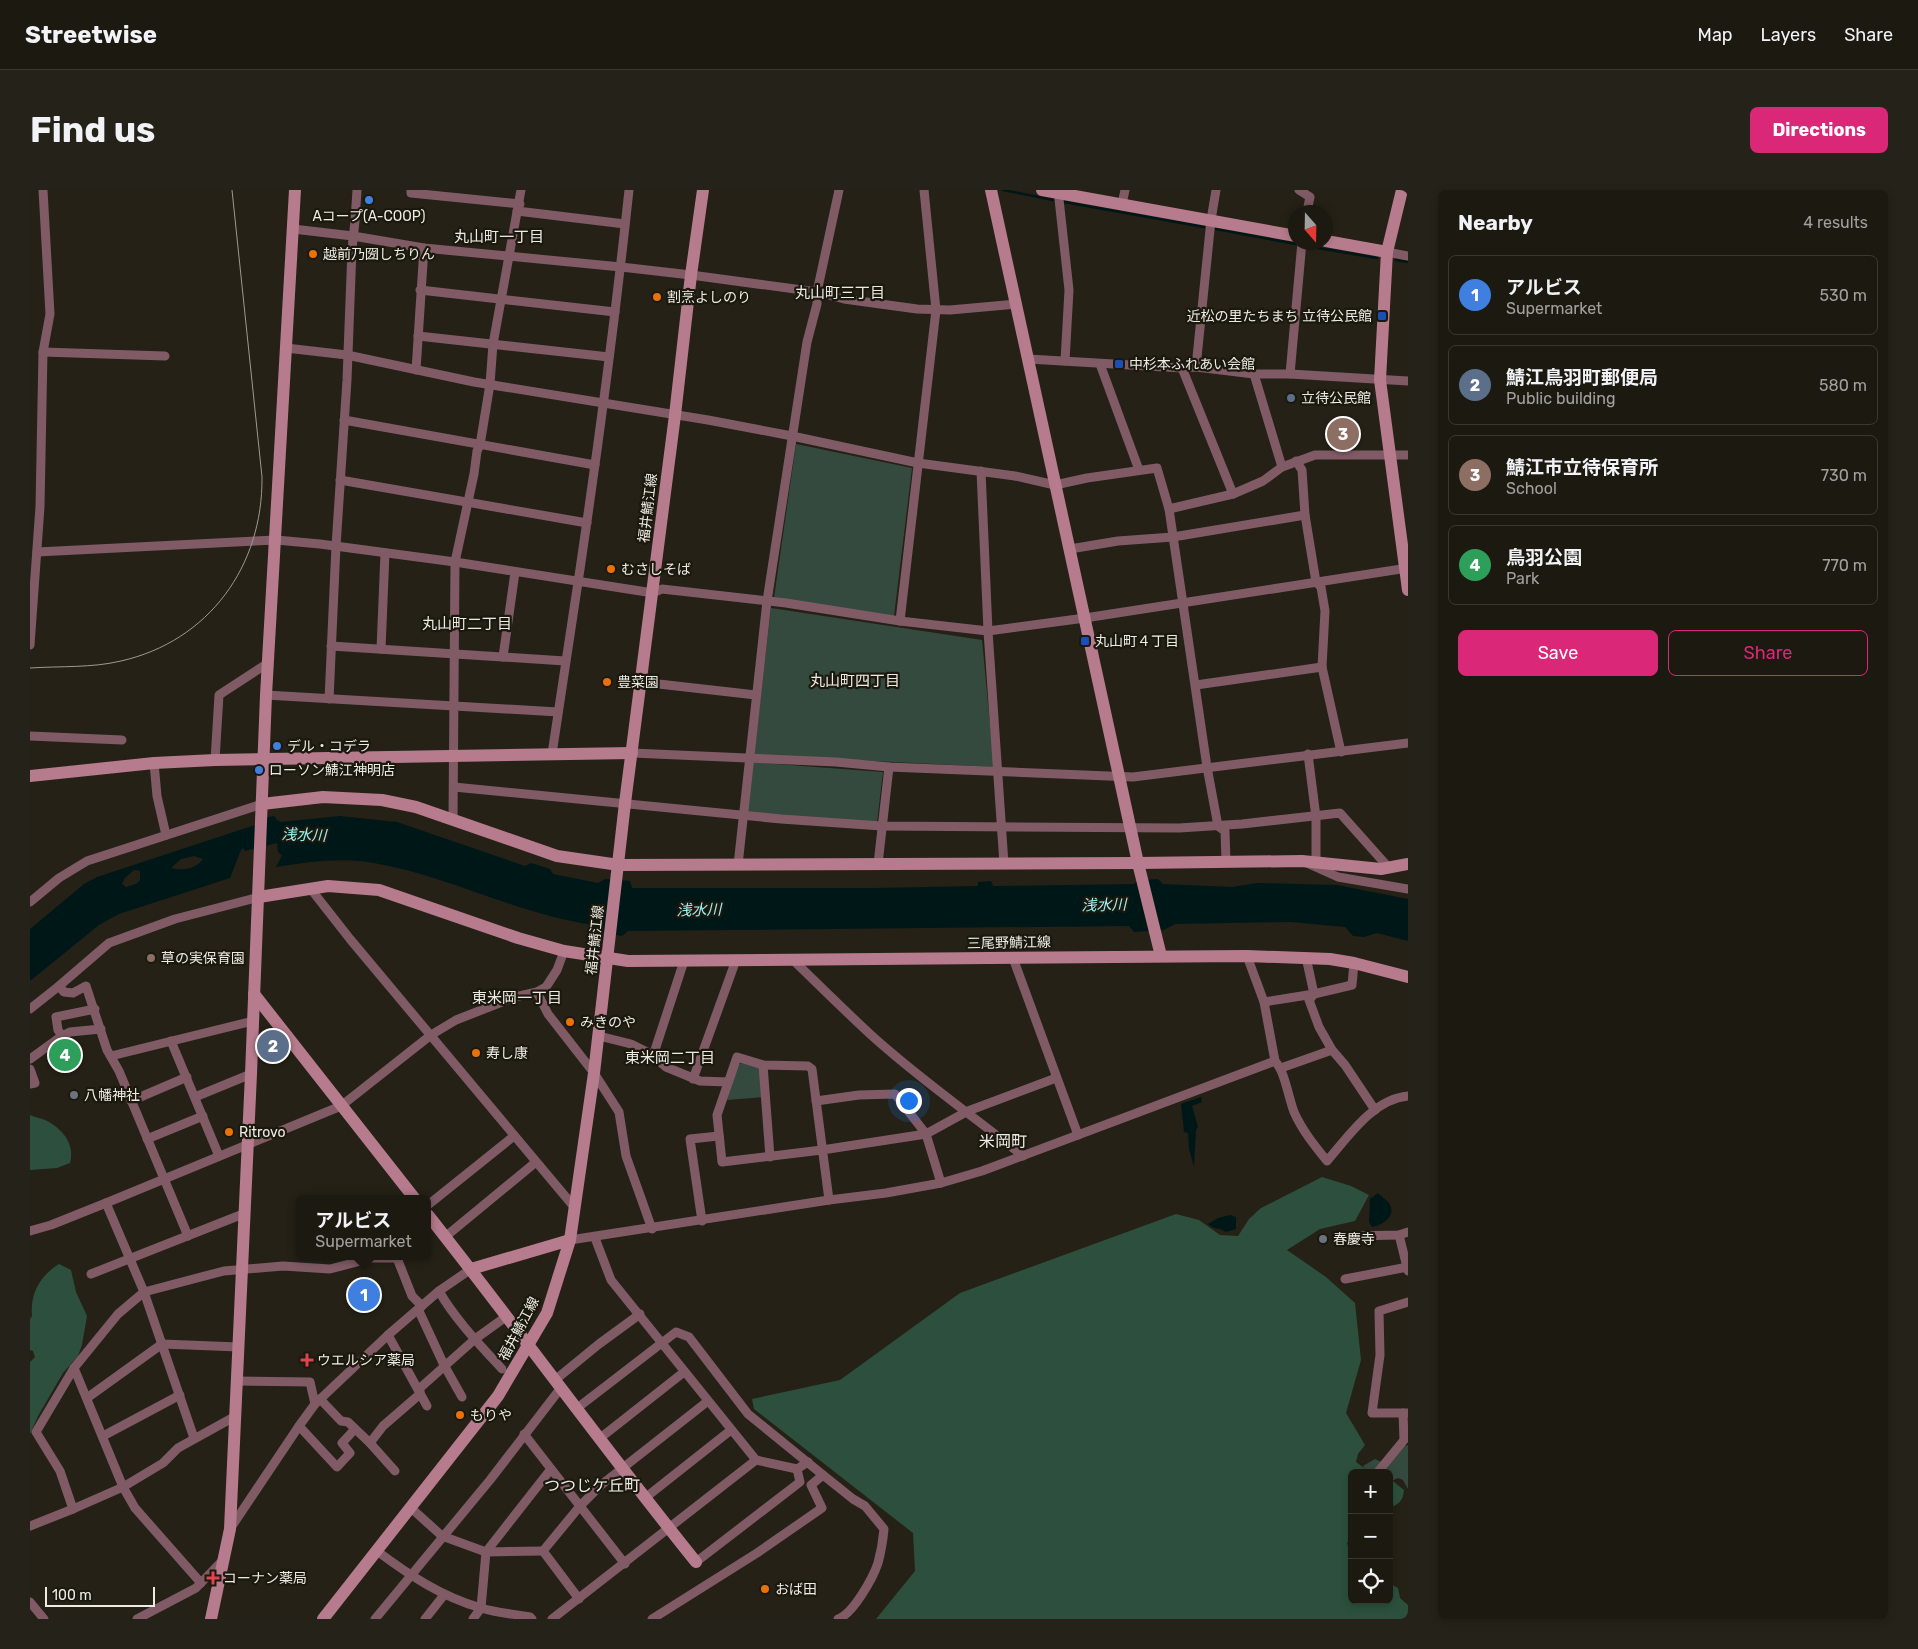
<!DOCTYPE html>
<html lang="en">
<head>
<meta charset="utf-8">
<style>
  body { margin:0; font-family:Rubik,"Noto Sans JP",sans-serif; background:#252219; color:#f1f3f6 }
  .controls { position:absolute; right:15px; bottom:15px; display:grid; overflow:hidden; border-radius:8px; box-shadow:0 2px 8px #0003 }
  .controls button { width:45px; height:45px; display:grid; place-items:center; padding:0; border:0; border-bottom:1px solid #3a3830; background:#1c1910; color:#f1f3f6; font:25px sans-serif }
  .compass { position:absolute; left:1258px; top:15px; width:45px; height:45px; border-radius:50%; background:#1c1910; box-shadow:0 2px 8px #0003; rotate:160deg }
  .scale { position:absolute; left:15px; bottom:12px; width:110px; box-sizing:border-box; padding-left:5px; border:2px solid #edebe4; border-top:0; font-size:14px; line-height:18px; white-space:nowrap; color:#edebe4; -webkit-text-stroke:4px #1b180d; paint-order:stroke }
  .you { position:absolute; left:878px; top:910px; width:18px; height:18px; margin:-12px; border:4px solid #fff; border-radius:50%; background:#1a73e8; box-shadow:0 0 0 8px #1a73e833 }
  .badge { display:grid; place-items:center; width:32px; height:32px; border-radius:50%; background:#db2777; color:#fff; font-size:16px; font-weight:700 }
  .pin { position:absolute; translate:-50% -50%; border:2px solid #fff; box-shadow:0 1px 5px #0006 }
  .popup { position:absolute; left:266px; top:1005px; width:135px; height:65px; box-sizing:border-box; display:grid; place-content:center; border-radius:8px; background:#1c1910; filter:drop-shadow(0 1px 4px #0005); font-size:16px; white-space:nowrap; color:#a0a09f }
  .popup b { font-size:19px; color:#f1f3f6 }
  .popup::after { content:''; position:absolute; left:50%; top:100%; margin-left:-10px; border:10px solid transparent; border-top-color:#1c1910 }
  .list { margin:0; padding:0; list-style:none }
  h2 { display:flex; justify-content:space-between; align-items:center; height:65px; margin:0; padding:0 20px; font-size:21px }
  h2 small { font-size:16px; font-weight:400; color:#a0a09f }
  .list li { display:grid; grid-template-columns:32px 1fr auto; gap:15px; align-items:center; box-sizing:border-box; height:80px; margin:0 10px 10px; padding:0 10px; border:1px solid #3a3830; border-radius:8px }
  .list b { display:block; font-size:19px; white-space:nowrap }
  .list p { margin:0; font-size:16px; white-space:nowrap; color:#a0a09f }
  .list em { font-size:16px; font-style:normal; color:#a0a09f }
  .actions { display:flex; gap:10px; padding:15px 20px }
  .actions a { flex:1; padding:11px 0; border:1px solid #db2777; border-radius:8px; text-align:center; font-size:18px; color:#db2777 }
  .actions .main { background:#db2777; color:#fff }
  .icon { flex:none; width:28px; height:28px; fill:none; stroke:currentColor; stroke-width:2; stroke-linecap:round; stroke-linejoin:round }
  .map { position:relative; flex:none; width:1378px; height:1429px; overflow:hidden; border-radius:8px }
  header { display:flex; align-items:center; gap:30px; box-sizing:border-box; height:70px; padding:0 25px; background:#1c1910; border-bottom:1px solid #3a3830 }
  header strong { font-size:24px }
  nav { display:flex; gap:28px; margin-inline-start:auto; font-size:18px }
  .intro { display:flex; align-items:center; justify-content:space-between; box-sizing:border-box; height:120px; padding:0 30px }
  h1 { margin:0; font-size:35px }
  .button { padding:12px 22px; border-radius:8px; background:#db2777; color:#fff; font-size:18px; font-weight:700 }
  main { display:flex; gap:30px; padding:0 30px }
  aside { flex:1; background:#1c1910; border-radius:8px; box-shadow:0 2px 8px #0003 }
  .map>svg:first-child { display:block }
  .green { fill:#354a3e }
  .forest { fill:#2c503d }
  .water { fill:#001718; fill-rule:evenodd }
  .lines { fill:none; stroke-linecap:round; stroke-linejoin:round }
  .stream { stroke:#001718; stroke-width:2.5 }
  .street { stroke:#805b66; stroke-width:9 }
  .secondary { stroke:#b67b8d; stroke-width:12 }
  .tram { stroke:#9d9a92; stroke-width:1 }
  .shop-dot { fill:#3f7fe0; stroke:#1b180d; stroke-width:2 }
  .food-dot { fill:#e8710a; stroke:#1b180d; stroke-width:2 }
  .transit-dot { fill:#1a4fb4; stroke:#1b180d; stroke-width:2 }
  .service-dot { fill:#5c6f8a; stroke:#1b180d; stroke-width:2 }
  .education-dot { fill:#8d6e63; stroke:#1b180d; stroke-width:2 }
  .worship-dot { fill:#6b7280; stroke:#1b180d; stroke-width:2 }
  .health-dot { fill:#e0444e; stroke:#1b180d; stroke-width:2 }
  .labels { text-anchor:middle; dominant-baseline:central; stroke-width:4.5; stroke-linejoin:round; paint-order:stroke }
  .poi-label { font-size:14px; fill:#edebe4; stroke:#1b180d; text-anchor:start }
  .street-label { font-size:14px; fill:#edebe4; stroke:#1b180d }
  .neighbourhood-label { font-size:15px; fill:#edebe4; stroke:#1b180d }
  .water-label { font-size:15px; font-style:italic; fill:#9af1f3; stroke:#1b180d }
  .quarter-label { font-size:16px; fill:#edebe4; stroke:#1b180d }
</style>
</head>
<body>
<header>
<strong>Streetwise</strong>
<nav><a>Map</a><a>Layers</a><a>Share</a></nav>
</header>
<div class="intro"><h1>Find us</h1><a class="button">Directions</a></div>
<main>
<div class="map">
<svg width="1378" height="1429" viewBox="0 0 1378 1429">
  <rect width="100%" height="100%" fill="#252116"/>
  <!-- green -->
  <g class="green">
    <polygon points="766,254 882,278 864,426 744,408"/>
    <polygon points="741,418 952,450 964,577 724,565"/>
    <polygon points="719,572 853,582 847,632 713,625"/>
    <polygon points="712,873 729,877 734,907 697,910 707,875"/>
    <polygon points="1378,1255 1378,1299 1373,1290 1368,1288 1359,1292 1359,1283 1338,1283 1333,1276 1345,1269 1356,1274 1371,1257"/>
  </g>
  <!-- forest -->
  <g class="forest">
    <path d="M 0,925 C 6,928 13,928 19,932 C 34,941 45,955 40,973 L 27,978 L 0,980 Z"/>
    <polygon points="1292,987 1321,996 1339,1005 1325,1031 1290,1039 1257,1060 1296,1087 1325,1113 1331,1170 1316,1223 1335,1255 1328,1264 1326,1272 1341,1283 1322,1283 1322,1346 1317,1353 1322,1369 1322,1410 1359,1410 1359,1393 1368,1398 1370,1408 1378,1415 1378,1429 846,1429 885,1381 883,1343 724,1219 722,1209 810,1190 930,1103 1146,1024 1169,1030 1190,1045 1208,1046 1219,1029 1231,1018"/>
    <path d="M 29,1074 L 41,1080 L 46,1102 L 57,1126 L 52,1155 L 48,1166 L 33,1183 L 8,1226 L 0,1244 L 0,1172 L 5,1167 L 3,1161 L 0,1160 L 0,1129 L 2,1126 C 0,1103 10,1086 29,1074 Z"/>
    <path d="M 1363,1291 L 1374,1300 C 1373,1311 1369,1314 1359,1318 L 1359,1292 Z"/>
  </g>
  <!-- water -->
  <g class="water">
    <path d="M 244,626 L 247,630 L 251,632 L 310,626 L 367,632 L 495,676 L 501,673 L 520,679 L 523,684 L 568,693 L 575,689 L 600,691 L 602,698 L 843,698 L 948,696 L 948,692 L 961,691 L 963,696 L 1104,694 L 1109,690 L 1128,689 L 1133,694 L 1202,697 L 1227,693 L 1307,695 L 1378,709 L 1378,751 L 1347,743 L 1334,747 L 1323,746 L 1315,737 L 1261,732 L 1145,734 L 1134,740 L 1104,742 L 1099,736 L 598,741 L 592,746 L 568,742 L 563,735 C 487,724 419,686 344,673 C 311,667 278,672 246,677 L 252,665 L 248,662 L 247,653 L 215,661 L 213,658 L 211,660 L 200,688 L 89,724 L 69,735 L 0,791 L 0,739 L 54,694 L 67,687 L 225,635 L 228,629 ZM 164,666 L 173,669 C 166,679 152,681 141,678 L 151,669 ZM 104,680 L 110,681 L 110,690 L 106,694 L 96,697 L 92,694 L 95,688 Z"/>
    <polygon points="1171,907 1172,912 1162,916 1168,937 1166,940 1164,977 1159,959 1158,943 1154,942 1151,914"/>
    <path d="M 1348,1003 C 1351,1007 1358,1010 1360,1015 C 1366,1027 1352,1035 1342,1037 L 1339,1032 L 1340,1009 Z"/>
    <path d="M 1200,1025 L 1206,1027 L 1206,1039 L 1196,1042 C 1190,1037 1183,1040 1178,1034 L 1188,1028 Z"/>
  </g>
  <g class="lines">
    <!-- stream -->
    <g class="stream">
      <polyline points="973,0 1023,10"/>
      <polyline points="1034,12 1174,37"/>
      <polyline points="1186,39 1266,54"/>
      <polyline points="1276,56 1347,68"/>
      <polyline points="1366,70 1378,72"/>
    </g>
    <!-- street -->
    <g class="street">
      <polyline points="381,0 381,3 490,14"/>
      <polyline points="1028,0 1039,100 1035,171"/>
      <polyline points="1269,0 1280,7 1277,22"/>
      <polyline points="1092,14 1095,0"/>
      <polyline points="487,21 595,34"/>
      <polyline points="263,39 323,46 394,58 591,77 661,85 787,102 814,109 887,119 920,120 987,114"/>
      <polyline points="1357,62 1378,66"/>
      <polyline points="390,100 585,122"/>
      <polyline points="388,146 579,167"/>
      <polyline points="256,158 317,165 444,192 678,230 762,246 888,273 985,286 1025,295 1057,288 1127,278 1139,319 1177,577 1188,636 1195,641 1196,672"/>
      <polyline points="13,162 135,166"/>
      <polyline points="998,169 1152,178 1166,177 1224,184 1260,184 1378,191"/>
      <polyline points="1070,174 1109,280"/>
      <polyline points="1166,177 1181,30 1186,0"/>
      <polyline points="1152,178 1203,304"/>
      <polyline points="386,180 394,58"/>
      <polyline points="1224,184 1252,277"/>
      <polyline points="1260,184 1272,52"/>
      <polyline points="314,230 565,275"/>
      <polyline points="1266,271 1272,280 1275,325 1286,392 1291,397 1295,421 1292,477 1311,562"/>
      <polyline points="951,281 958,441 974,674"/>
      <polyline points="310,290 557,333"/>
      <polyline points="1139,319 1203,304 1233,291 1252,277 1285,265 1378,265"/>
      <polyline points="1040,359 1088,351 1143,347 1275,325"/>
      <polyline points="7,362 246,350 290,354 425,372 623,403 632,399 756,413 870,431 958,441 1055,428 1378,378"/>
      <polyline points="870,431 906,120 894,0"/>
      <polyline points="0,455 10,317 13,162 20,124 13,0"/>
      <polyline points="301,456 535,471"/>
      <polyline points="351,459 355,363"/>
      <polyline points="473,467 485,382"/>
      <polyline points="611,492 726,505"/>
      <polyline points="1166,495 1292,477"/>
      <polyline points="236,505 528,522"/>
      <polyline points="299,509 306,356 317,190 322,59 325,31 327,0"/>
      <polyline points="0,546 92,550"/>
      <polyline points="602,563 806,572 859,577 1103,587 1378,553"/>
      <path d="M 522,564 C 533,487 546,409 557,331 C 573,221 587,111 599,0"/>
      <polyline points="1278,564 1286,627 1286,672"/>
      <polyline points="185,570 189,505 238,473"/>
      <polyline points="124,573 127,606 136,645"/>
      <polyline points="424,597 751,629 852,636 1149,638 1212,634 1310,623 1359,678"/>
      <polyline points="423,630 425,372 444,284 447,261 450,255 460,194 463,154 491,0"/>
      <polyline points="848,674 859,577"/>
      <polyline points="1279,674 1308,687 1378,699"/>
      <polyline points="708,675 737,411 777,152 787,114 787,102 809,0"/>
      <polyline points="280,698 320,749 545,1018"/>
      <polyline points="0,712 29,688 57,671 232,614"/>
      <path d="M 1217,766 L 1234,812 L 1245,871 C 1255,882 1258,906 1264,922 C 1272,940 1284,955 1297,971 C 1318,947 1343,909 1378,906"/>
      <polyline points="1276,767 1284,804 1279,810 1289,837 1302,860 1315,875 1345,920"/>
      <polyline points="983,768 1048,945"/>
      <path d="M 763,770 C 789,795 814,820 840,844 C 888,888 942,925 993,966"/>
      <polyline points="29,796 34,802 43,803 56,796 77,860 89,881 158,1046"/>
      <polyline points="507,802 518,824 564,883 589,922 596,966 622,1039"/>
      <polyline points="1234,812 1284,804 1322,795 1324,773"/>
      <polyline points="0,819 29,796 79,753 145,729 229,707"/>
      <polyline points="32,846 28,840 26,827 65,819"/>
      <polyline points="569,846 601,854 619,863 636,877 670,891 698,892"/>
      <polyline points="141,851 189,966"/>
      <polyline points="81,866 223,831"/>
      <polyline points="623,866 654,771"/>
      <polyline points="0,869 32,846 40,842 71,839"/>
      <polyline points="733,875 740,967"/>
      <polyline points="1251,878 1302,860"/>
      <polyline points="0,879 5,893 0,894"/>
      <polyline points="663,889 706,770"/>
      <polyline points="165,907 221,884"/>
      <polyline points="101,911 157,887"/>
      <polyline points="786,911 829,905 865,904 896,944 911,993"/>
      <polyline points="117,949 173,926"/>
      <polyline points="799,1010 782,879 778,876 733,875 707,867 687,925 692,972 792,960 896,944 938,921 1026,888"/>
      <polyline points="76,1013 114,1102 164,1248"/>
      <polyline points="398,1015 484,946"/>
      <polyline points="672,1031 660,949 689,946"/>
      <polyline points="0,1041 21,1035 76,1013 311,916 401,845 426,830 485,807 507,802 516,797 527,780 534,761"/>
      <polyline points="1369,1045 1378,1081"/>
      <polyline points="1320,1046 1369,1045 1378,1042"/>
      <polyline points="415,1047 506,972"/>
      <polyline points="565,1048 581,1090 726,1270 767,1279 778,1272"/>
      <polyline points="540,1050 799,1010 856,1003 911,993 952,981 1245,871"/>
      <polyline points="61,1084 213,1024"/>
      <polyline points="1315,1089 1378,1077"/>
      <path d="M 409,1101 C 424,1128 451,1156 472,1179"/>
      <polyline points="1378,1112 1349,1121 1350,1165 1342,1223 1378,1223"/>
      <polyline points="388,1119 414,1175 432,1207"/>
      <polyline points="358,1145 397,1216"/>
      <polyline points="44,1178 93,1297 105,1318 171,1393"/>
      <polyline points="525,1190 569,1154 610,1124"/>
      <polyline points="206,1191 280,1192 285,1214"/>
      <polyline points="57,1208 132,1154 209,1157"/>
      <polyline points="290,1209 311,1231 318,1232 340,1253 365,1281"/>
      <path d="M 546,1219 L 646,1142 L 659,1147 L 718,1224 L 793,1285 L 823,1309 L 835,1316 L 854,1339 C 853,1350 851,1362 848,1373 C 843,1388 823,1424 808,1429"/>
      <polyline points="269,1236 307,1277 320,1263 312,1253 325,1239"/>
      <polyline points="494,1244 595,1374"/>
      <polyline points="73,1246 150,1205"/>
      <polyline points="569,1249 654,1182"/>
      <polyline points="340,1253 353,1236 390,1204 390,1198 445,1149 477,1126"/>
      <polyline points="1347,1283 1374,1250 1373,1223"/>
      <polyline points="615,1308 701,1240"/>
      <polyline points="381,1318 412,1346 456,1362 513,1361"/>
      <polyline points="43,1319 30,1281 6,1242 44,1178 88,1124 114,1102 194,1081 253,1076 300,1079 342,1068 367,1068 382,1106 392,1116"/>
      <polyline points="0,1336 43,1319 93,1297 133,1273 148,1258 204,1227"/>
      <polyline points="200,1339 269,1236 285,1214 358,1145 409,1101 441,1079"/>
      <path d="M 347,1361 C 379,1385 412,1407 451,1418 C 467,1423 484,1424 500,1427 L 502,1429"/>
      <polyline points="513,1361 550,1316 571,1295 678,1211"/>
      <polyline points="513,1361 549,1409"/>
      <polyline points="666,1372 770,1292 767,1279"/>
      <polyline points="0,1412 14,1429"/>
      <polyline points="107,1429 166,1398 193,1370"/>
      <polyline points="345,1429 460,1290 530,1199"/>
      <polyline points="395,1429 414,1405"/>
      <polyline points="443,1429 451,1418 456,1362 521,1279"/>
      <polyline points="522,1429 726,1270"/>
      <polyline points="622,1429 727,1363 792,1318 781,1295 793,1285"/>
    </g>
    <!-- secondary -->
    <g class="secondary">
      <polyline points="961,0 1108,673 1131,766"/>
      <polyline points="1012,0 1266,46"/>
      <polyline points="1372,0 1357,62 1350,190 1378,400"/>
      <polyline points="1296,51 1357,62"/>
      <polyline points="0,586 124,573 185,570 602,563"/>
      <polyline points="232,614 293,607 352,610 386,617 527,666 589,675 1108,673 1272,671 1351,679 1378,674"/>
      <polyline points="229,707 298,696 349,700 488,748 534,761 598,771 1217,766 1300,769 1324,773 1378,787"/>
      <polyline points="224,804 385,1009"/>
      <path d="M 398,1025 C 489,1140 574,1258 666,1372"/>
      <polyline points="441,1079 540,1050"/>
      <polyline points="181,1429 200,1339 221,884 236,505 265,0"/>
      <polyline points="293,1429 468,1206 517,1123 540,1050 564,883 595,613 645,225 661,85 673,0"/>
    </g>
    <!-- tram -->
    <path class="tram" d="M 0,478 C 30,476 62,478 91,471 C 179,451 233,376 232,287 L 202,0"/>
  </g>
  <!-- markers -->
  <g class="shop-dot">
    <circle cx="339" cy="10" r="5"/>
    <circle cx="247" cy="556" r="5"/>
    <circle cx="229" cy="580" r="5"/>
  </g>
  <g class="food-dot">
    <circle cx="283" cy="64" r="5"/>
    <circle cx="627" cy="107" r="5"/>
    <circle cx="581" cy="379" r="5"/>
    <circle cx="577" cy="492" r="5"/>
    <circle cx="540" cy="832" r="5"/>
    <circle cx="446" cy="863" r="5"/>
    <circle cx="199" cy="942" r="5"/>
    <circle cx="430" cy="1225" r="5"/>
    <circle cx="735" cy="1399" r="5"/>
  </g>
  <g class="transit-dot">
    <rect x="1347" y="121" width="10" height="10" rx="2.5"/>
    <rect x="1084" y="169" width="10" height="10" rx="2.5"/>
    <rect x="1050" y="446" width="10" height="10" rx="2.5"/>
  </g>
  <circle class="service-dot" cx="1261" cy="208" r="5"/>
  <circle class="education-dot" cx="121" cy="768" r="5"/>
  <g class="worship-dot">
    <circle cx="44" cy="905" r="5"/>
    <circle cx="1293" cy="1049" r="5"/>
  </g>
  <g class="health-dot">
    <path d="M274.5 1162.5h5v5h5v5h-5v5h-5v-5h-5v-5h5z"/>
    <path d="M180.5 1380.5h5v5h5v5h-5v5h-5v-5h-5v-5h5z"/>
  </g>
  <g class="labels">
    <!-- poi labels -->
    <g class="poi-label">
      <text x="339" y="26" text-anchor="middle">Aコープ(A-COOP)</text>
      <text x="293" y="64">越前乃圀しちりん</text>
      <text x="637" y="107">割烹よしのり</text>
      <text x="1342" y="126" text-anchor="end">近松の里たちまち 立待公民館</text>
      <text x="1099" y="174">中杉本ふれあい会館</text>
      <text x="1271" y="208">立待公民館</text>
      <text x="591" y="379">むさしそば</text>
      <text x="1065" y="451">丸山町４丁目</text>
      <text x="587" y="492">豊菜園</text>
      <text x="257" y="556">デル・コデラ</text>
      <text x="239" y="580">ローソン鯖江神明店</text>
      <text x="131" y="768">草の実保育園</text>
      <text x="550" y="832">みきのや</text>
      <text x="456" y="863">寿し康</text>
      <text x="54" y="905">八幡神社</text>
      <text x="209" y="942">Ritrovo</text>
      <text x="1303" y="1049">春慶寺</text>
      <text x="287" y="1170">ウエルシア薬局</text>
      <text x="440" y="1225">もりや</text>
      <text x="193" y="1388">コーナン薬局</text>
      <text x="745" y="1399">おば田</text>
    </g>
    <!-- street labels -->
    <g class="street-label">
      <text transform="translate(618 318) rotate(-83)">福井鯖江線</text>
      <text transform="translate(565 750) rotate(-84)">福井鯖江線</text>
      <text transform="translate(979 753) rotate(-1)">三尾野鯖江線</text>
      <text transform="translate(489 1139) rotate(-62)">福井鯖江線</text>
    </g>
    <!-- neighbourhood labels -->
    <g class="neighbourhood-label">
      <text x="469" y="47">丸山町一丁目</text>
      <text x="810" y="103">丸山町三丁目</text>
      <text x="437" y="434">丸山町二丁目</text>
      <text x="825" y="491">丸山町四丁目</text>
      <text x="487" y="808">東米岡一丁目</text>
      <text x="640" y="868">東米岡二丁目</text>
    </g>
    <!-- water labels -->
    <g class="water-label">
      <text transform="translate(274 645) rotate(2)">浅水川</text>
      <text transform="translate(1074 715) rotate(-1)">浅水川</text>
      <text transform="translate(669 720) rotate(-1)">浅水川</text>
    </g>
    <!-- quarter labels -->
    <g class="quarter-label">
      <text x="973" y="951">米岡町</text>
      <text x="562" y="1295">つつじケ丘町</text>
    </g>
  </g>
</svg>
<div class="controls">
<button>+</button>
<button>−</button>
<button><svg class="icon" aria-label="locate" viewBox="0 0 24 24"><circle cx="12" cy="12" r="6"/><path d="M12 2v4M12 18v4M2 12h4M18 12h4"/></svg></button>
</div>
<svg class="compass" viewBox="-18 -18 36 36"><path d="M0-13l5 13h-10z" fill="#e53935"/><path d="M0 13l5-13h-10z" fill="#a0a09f"/></svg>
<div class="scale">100 m</div>
<div class="you"></div>
<div class="pin badge" style="left:334px;top:1105px;background:#3f7fe0">1</div>
<div class="popup"><b>アルビス</b>Supermarket</div>
<div class="pin badge" style="left:243px;top:856px;background:#5c6f8a">2</div>
<div class="pin badge" style="left:1313px;top:244px;background:#8d6e63">3</div>
<div class="pin badge" style="left:35px;top:865px;background:#2e9e5b">4</div>
</div>
<aside>
<h2>Nearby<small>4 results</small></h2>
<ul class="list">
<li><span class="badge" style="background:#3f7fe0">1</span><div><b>アルビス</b><p>Supermarket</p></div><em>530 m</em></li>
<li><span class="badge" style="background:#5c6f8a">2</span><div><b>鯖江鳥羽町郵便局</b><p>Public building</p></div><em>580 m</em></li>
<li><span class="badge" style="background:#8d6e63">3</span><div><b>鯖江市立待保育所</b><p>School</p></div><em>730 m</em></li>
<li><span class="badge" style="background:#2e9e5b">4</span><div><b>鳥羽公園</b><p>Park</p></div><em>770 m</em></li>
</ul>
<div class="actions"><a class="main">Save</a><a>Share</a></div>
</aside>
</main>
</body>
</html>
